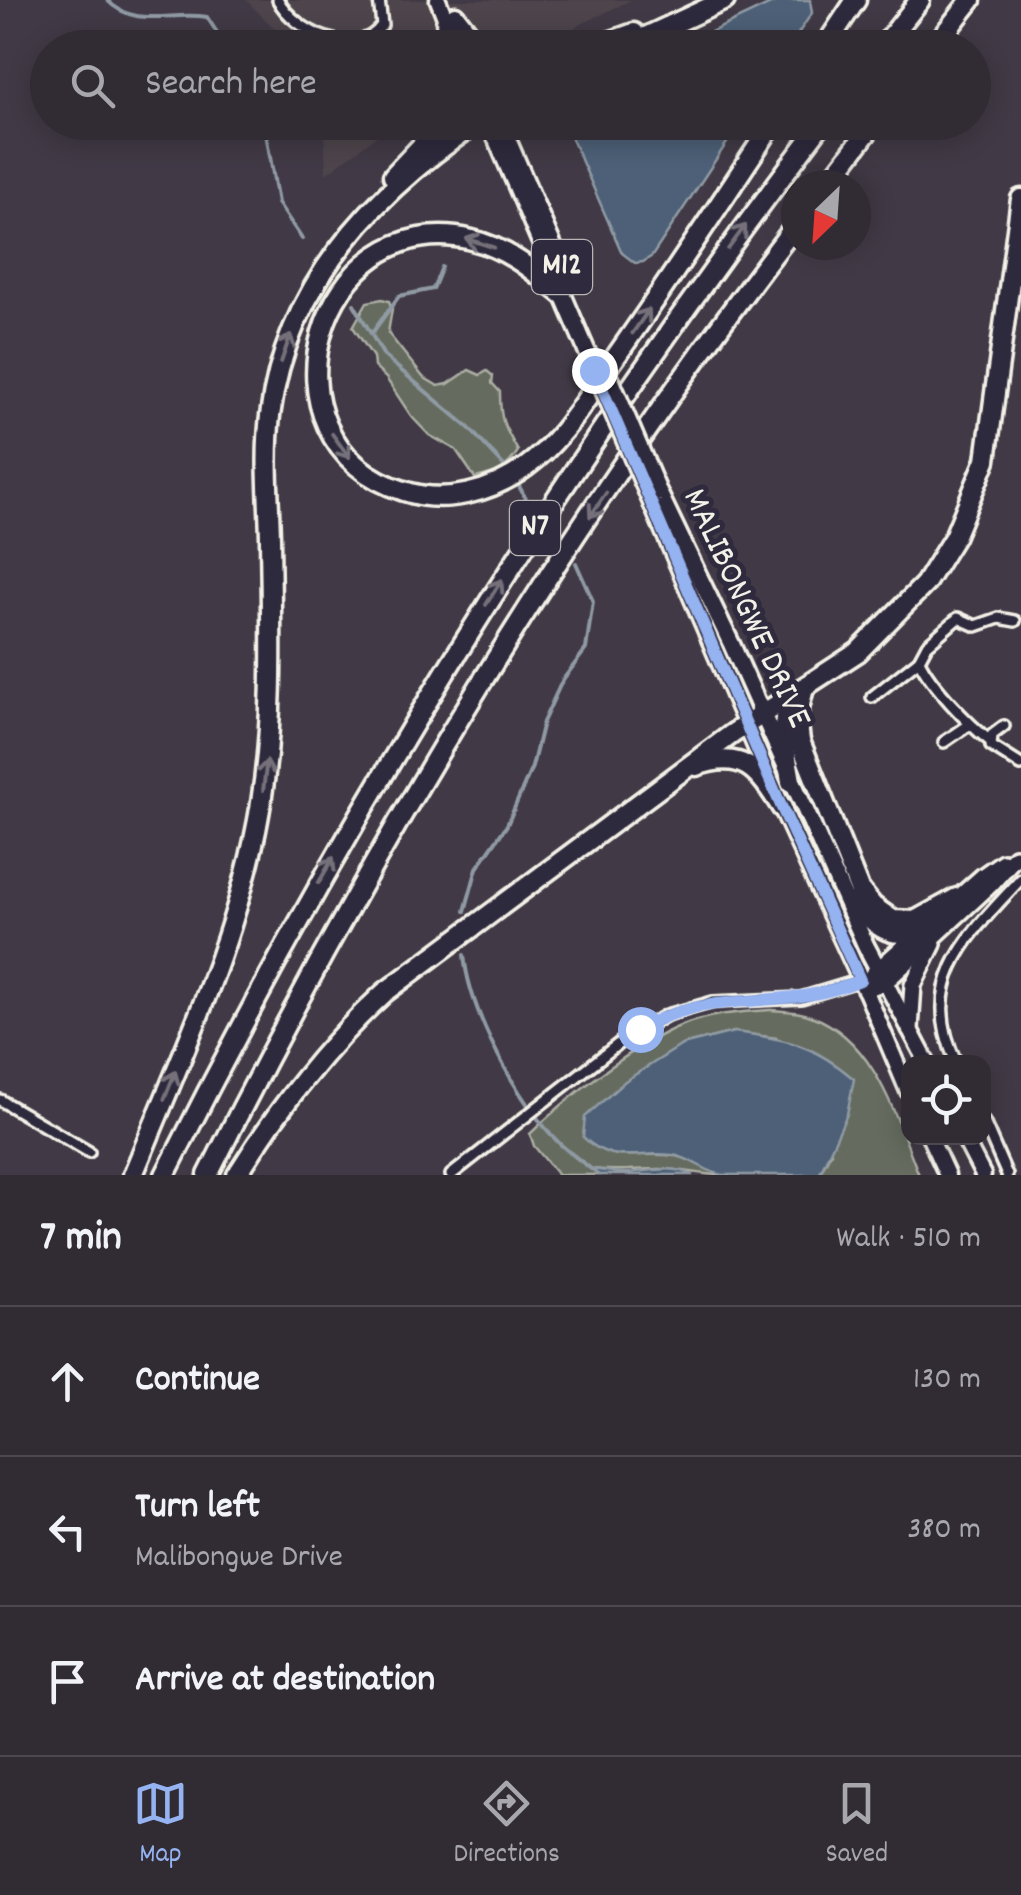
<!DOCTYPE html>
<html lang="en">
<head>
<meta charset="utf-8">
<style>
  body { margin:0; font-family:Dekko,sans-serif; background:#3d3840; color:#f1f3f6 }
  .controls { position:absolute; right:30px; bottom:30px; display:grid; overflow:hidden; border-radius:20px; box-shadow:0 5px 25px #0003 }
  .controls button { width:90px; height:90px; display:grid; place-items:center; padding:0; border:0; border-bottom:2px solid #4c484f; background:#312c34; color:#f1f3f6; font:50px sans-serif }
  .compass { position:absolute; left:781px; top:170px; width:90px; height:90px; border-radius:50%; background:#312c34; box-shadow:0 5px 25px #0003; rotate:205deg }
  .stop { position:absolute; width:30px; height:30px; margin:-22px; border:8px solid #95b2f1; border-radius:50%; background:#fff }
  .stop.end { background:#95b2f1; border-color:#fff; box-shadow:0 2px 10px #0008 }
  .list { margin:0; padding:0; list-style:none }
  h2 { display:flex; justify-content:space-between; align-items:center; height:130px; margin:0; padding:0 40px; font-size:42px }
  h2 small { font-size:32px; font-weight:400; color:#a8a7ac }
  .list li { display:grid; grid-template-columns:65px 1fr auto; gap:30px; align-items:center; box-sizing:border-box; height:150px; padding:0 40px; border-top:2px solid #4c484f }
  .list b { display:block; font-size:38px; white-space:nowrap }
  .list p { margin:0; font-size:32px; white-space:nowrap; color:#a8a7ac }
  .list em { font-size:32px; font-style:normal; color:#a8a7ac }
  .icon { flex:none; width:55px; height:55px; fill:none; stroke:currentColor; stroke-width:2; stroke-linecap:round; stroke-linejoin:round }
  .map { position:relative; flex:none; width:1021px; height:1175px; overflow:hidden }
  .search { position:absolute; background:#312c34; box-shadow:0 5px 25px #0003; left:30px; right:30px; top:30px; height:110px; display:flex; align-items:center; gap:25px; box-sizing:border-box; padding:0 35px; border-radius:55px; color:#a8a7ac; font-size:38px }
  .sheet { height:580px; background:#312c34 }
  nav { display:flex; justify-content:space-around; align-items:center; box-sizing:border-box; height:140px; border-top:2px solid #4c484f; background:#312c34; font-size:28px; color:#a8a7ac }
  nav a { display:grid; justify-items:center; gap:5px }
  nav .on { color:#95b2f1 }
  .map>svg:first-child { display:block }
  .built { fill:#4e454c }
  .green { fill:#656c5f; stroke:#acaea4; stroke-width:2.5 }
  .water { fill:#4d6077; stroke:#909aa4; stroke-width:2.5 }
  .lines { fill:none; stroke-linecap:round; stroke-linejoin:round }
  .stream { stroke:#909aa4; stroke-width:4 }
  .street-casing { stroke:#f4f1e8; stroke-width:16 }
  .secondary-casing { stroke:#f4f1e8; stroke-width:21 }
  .primary-casing { stroke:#f4f1e8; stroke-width:22 }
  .highway-casing { stroke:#f4f1e8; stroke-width:25 }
  .street { stroke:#2f2a3d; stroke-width:9 }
  .secondary { stroke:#2f2a3d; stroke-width:14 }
  .primary { stroke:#2f2a3d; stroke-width:15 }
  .highway { stroke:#2f2a3d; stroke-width:18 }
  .primary-bridge-casing { stroke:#f4f1e8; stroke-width:22; stroke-linecap:butt }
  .primary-bridge { stroke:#2f2a3d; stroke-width:15 }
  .oneway { stroke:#747079 }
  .route { stroke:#95b2f1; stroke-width:12 }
  .labels { text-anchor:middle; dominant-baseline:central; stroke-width:10; stroke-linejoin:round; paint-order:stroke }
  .shield { fill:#2f2a3d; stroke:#b9b5b5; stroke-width:2.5 }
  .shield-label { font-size:32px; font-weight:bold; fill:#f4f1e8 }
  .street-label { font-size:35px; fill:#f4f1e8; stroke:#2f2a3d }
</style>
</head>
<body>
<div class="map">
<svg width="1021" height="1175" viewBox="0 0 1021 1175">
  <rect width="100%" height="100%" fill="#413a46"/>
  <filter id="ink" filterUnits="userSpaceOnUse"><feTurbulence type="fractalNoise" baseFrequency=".01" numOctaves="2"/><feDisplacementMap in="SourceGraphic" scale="20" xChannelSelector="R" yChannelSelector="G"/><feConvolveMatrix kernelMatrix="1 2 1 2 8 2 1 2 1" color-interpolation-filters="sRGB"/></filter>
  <g filter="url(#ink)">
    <!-- built -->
    <g class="built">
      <polygon points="246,0 631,0 532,48 293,47"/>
      <polygon points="324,122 394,122 394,123 326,174"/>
    </g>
    <!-- green -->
    <g class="green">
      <path d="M 382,299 L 389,301 L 392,309 L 388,333 L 423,377 L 438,386 L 448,384 L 469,370 L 480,375 L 487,371 L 493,376 L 492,383 L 500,392 C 500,422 504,426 518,451 C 507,470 496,473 475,478 L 456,450 L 429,435 L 411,416 L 386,378 L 374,367 L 373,357 L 353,327 L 367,302 Z"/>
      <path d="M 771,1010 C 784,1011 799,1011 811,1016 C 875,1039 896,1118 919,1175 L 819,1175 L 831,1152 L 776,1038 L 734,1032 L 682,1045 L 583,1136 C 614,1167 637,1150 675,1156 C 691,1158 706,1168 720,1175 C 698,1175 679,1168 657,1169 C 635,1169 616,1172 594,1169 L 599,1175 L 558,1175 L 534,1146 L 530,1134 C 566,1098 633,1046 680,1026 C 709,1014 741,1012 771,1010 Z"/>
    </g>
    <!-- water -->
    <g class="water">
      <polygon points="779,0 810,0 812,13 789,47 679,47"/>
      <polygon points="565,123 740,123 652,256 643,262 635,263 622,253"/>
      <path d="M 734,1032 C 787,1039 813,1044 854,1079 L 847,1114 L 819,1175 C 788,1175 754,1175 724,1175 C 705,1173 691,1157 672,1155 C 635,1151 613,1166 583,1137 L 585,1117 L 625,1081 L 682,1045 Z"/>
      <path d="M 591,1169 C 602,1170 614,1173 625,1173 C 649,1172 671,1164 693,1175 L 599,1175 Z"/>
    </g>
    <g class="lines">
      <!-- stream -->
      <g class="stream">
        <path d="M 107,0 C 134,29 172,11 207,17 L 227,48"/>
        <polyline points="264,122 278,203 302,239"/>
        <polyline points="354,304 384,356 469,428 507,469"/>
        <polyline points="372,333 399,296 433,289 442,267"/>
        <polyline points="519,486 531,509"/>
        <polyline points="465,911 477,868 507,825 532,767 543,722 562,681 586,649 593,601 576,563"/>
        <path d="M 464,955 C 470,1014 518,1102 560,1144 C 570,1153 581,1161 591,1169"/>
      </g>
      <defs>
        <g id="street">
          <path d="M 278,0 C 294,31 357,62 382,25 L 379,0"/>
          <polyline points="872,697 919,660"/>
          <polyline points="1004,726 992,735 991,746 1021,765"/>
          <path d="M 990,741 C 968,724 930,684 919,660 L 927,645 L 958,618 L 976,626 L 999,618 L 1015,621"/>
          <polyline points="944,742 969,725"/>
          <path d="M 956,1062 C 918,981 968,936 1021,879"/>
          <polyline points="0,1100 89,1152"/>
          <polyline points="984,1122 1007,1175"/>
          <polyline points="451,1175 622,1041 667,1015 713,1002 801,998 861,980"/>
        </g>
        <g id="secondary">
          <polyline points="438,0 449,28"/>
          <polyline points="885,982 927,1062"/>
          <polyline points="865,989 908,1091"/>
          <polyline points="930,1138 947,1175"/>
          <polyline points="964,1138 983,1175"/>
        </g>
        <g id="primary">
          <polyline points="489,122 595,370"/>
          <polyline points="500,122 556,252"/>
          <polyline points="659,493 731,643 866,946 885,982"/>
          <polyline points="652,504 782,808 865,989 885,982 991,884 1015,857"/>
          <path d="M 851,900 C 870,922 887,944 918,930"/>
          <polyline points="873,974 983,876 1003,862"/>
          <polyline points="910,1029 913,985 933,944"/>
        </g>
        <g id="highway">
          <polyline points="455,16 480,48"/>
          <polyline points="446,22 451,48"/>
          <polyline points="592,48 634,33"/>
          <polyline points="622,48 725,0"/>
          <polyline points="824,48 856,0"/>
          <polyline points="882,48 920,0"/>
          <polyline points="933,48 971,0"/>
          <polyline points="393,176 444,122"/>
          <polyline points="827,185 875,122"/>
          <path d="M 562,294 C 535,272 507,248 472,240 C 318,203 248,442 404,491 C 445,505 492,492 526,467 C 563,440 586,398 612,362 C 668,283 720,203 774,122"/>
          <polyline points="803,692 797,717 800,741 859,889 873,906 893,920 915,921 957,898"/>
          <path d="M 696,766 C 744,749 758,770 782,808"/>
          <path d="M 791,782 C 788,758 776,724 792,703"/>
          <path d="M 133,1175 C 182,1054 240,933 261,803 C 275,714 271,626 270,537 C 269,497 265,456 270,416 C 286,286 373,192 478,122"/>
          <path d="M 165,1175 C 351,804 571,453 823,122"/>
          <path d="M 208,1175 C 371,848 573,514 796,225"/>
          <path d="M 237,1175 C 279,1107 325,1047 384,993 L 732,734 L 858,652 L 925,584 L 954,537 L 986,460 L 1021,199"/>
        </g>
      </defs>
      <!-- street casing -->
      <use href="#street" class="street-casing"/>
      <!-- secondary casing -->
      <use href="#secondary" class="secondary-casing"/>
      <!-- primary casing -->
      <use href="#primary" class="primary-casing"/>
      <!-- highway casing -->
      <use href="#highway" class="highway-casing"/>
      <!-- street -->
      <use href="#street" class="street"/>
      <!-- secondary -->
      <use href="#secondary" class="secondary"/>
      <!-- primary -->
      <use href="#primary" class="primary"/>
      <!-- highway -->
      <use href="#highway" class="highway"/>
      <defs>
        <g id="primary-bridge">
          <polyline points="602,359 659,493"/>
          <polyline points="595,370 652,504"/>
        </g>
      </defs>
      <!-- primary-bridge casing -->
      <use href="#primary-bridge" class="primary-bridge-casing"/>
      <!-- primary-bridge -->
      <use href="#primary-bridge" class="primary-bridge"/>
    </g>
    <!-- one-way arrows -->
    <defs><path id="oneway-shaft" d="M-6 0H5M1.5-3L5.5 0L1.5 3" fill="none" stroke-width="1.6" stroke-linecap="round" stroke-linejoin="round" transform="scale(2.5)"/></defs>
    <g class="oneway">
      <use href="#oneway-shaft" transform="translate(737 237) rotate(-54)"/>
      <use href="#oneway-shaft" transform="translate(480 243) rotate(-162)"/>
      <use href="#oneway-shaft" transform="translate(641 321) rotate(-55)"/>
      <use href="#oneway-shaft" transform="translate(286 348) rotate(-71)"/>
      <use href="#oneway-shaft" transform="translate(341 446) rotate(54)"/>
      <use href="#oneway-shaft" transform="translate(598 505) rotate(124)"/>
      <use href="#oneway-shaft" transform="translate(494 592) rotate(-58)"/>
      <use href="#oneway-shaft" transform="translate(265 775) rotate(-83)"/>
      <use href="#oneway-shaft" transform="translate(326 870) rotate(-60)"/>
      <use href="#oneway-shaft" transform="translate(170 1085) rotate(-68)"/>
    </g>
  </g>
  <g class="lines" filter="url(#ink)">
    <!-- route -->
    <path class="route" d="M 594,370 L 782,808 L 860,980 C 783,1014 716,985 640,1029"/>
  </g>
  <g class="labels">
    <!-- shield labels -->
    <g class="shield">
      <rect x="532" y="240" width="60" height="54" rx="8"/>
      <rect x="510" y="501" width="50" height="54" rx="8"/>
    </g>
    <g class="shield-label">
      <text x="562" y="267">M12</text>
      <text x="535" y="528">N7</text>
    </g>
    <!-- street labels -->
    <g class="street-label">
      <text transform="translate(745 609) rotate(65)">MALIBONGWE DRIVE</text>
    </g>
  </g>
</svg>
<div class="controls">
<button><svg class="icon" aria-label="locate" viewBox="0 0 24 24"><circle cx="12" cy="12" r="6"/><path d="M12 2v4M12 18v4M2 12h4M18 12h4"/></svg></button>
</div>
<svg class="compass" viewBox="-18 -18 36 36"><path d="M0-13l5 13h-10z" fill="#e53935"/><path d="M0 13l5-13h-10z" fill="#a8a7ac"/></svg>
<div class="stop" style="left:640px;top:1029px"></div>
<div class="stop end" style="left:594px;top:370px"></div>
<div class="search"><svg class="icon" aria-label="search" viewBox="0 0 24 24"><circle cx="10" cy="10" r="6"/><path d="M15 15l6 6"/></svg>Search here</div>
</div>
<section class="sheet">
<h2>7 min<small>Walk · 510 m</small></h2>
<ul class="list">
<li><svg class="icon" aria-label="ahead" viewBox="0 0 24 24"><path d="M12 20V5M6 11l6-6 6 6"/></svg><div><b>Continue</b></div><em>130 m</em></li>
<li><svg class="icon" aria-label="left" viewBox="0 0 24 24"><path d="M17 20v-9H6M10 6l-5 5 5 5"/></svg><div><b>Turn left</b><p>Malibongwe Drive</p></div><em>380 m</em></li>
<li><svg class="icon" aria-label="arrive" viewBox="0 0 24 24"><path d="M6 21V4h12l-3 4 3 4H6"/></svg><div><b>Arrive at destination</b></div></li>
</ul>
</section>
<nav>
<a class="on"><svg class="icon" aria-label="map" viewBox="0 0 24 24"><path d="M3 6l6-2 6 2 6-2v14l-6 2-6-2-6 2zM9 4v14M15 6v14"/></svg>Map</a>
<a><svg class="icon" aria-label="directions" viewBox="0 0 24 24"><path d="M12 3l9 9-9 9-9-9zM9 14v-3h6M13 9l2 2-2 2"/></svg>Directions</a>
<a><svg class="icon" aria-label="saved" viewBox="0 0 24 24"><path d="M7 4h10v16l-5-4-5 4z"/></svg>Saved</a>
</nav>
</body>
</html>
